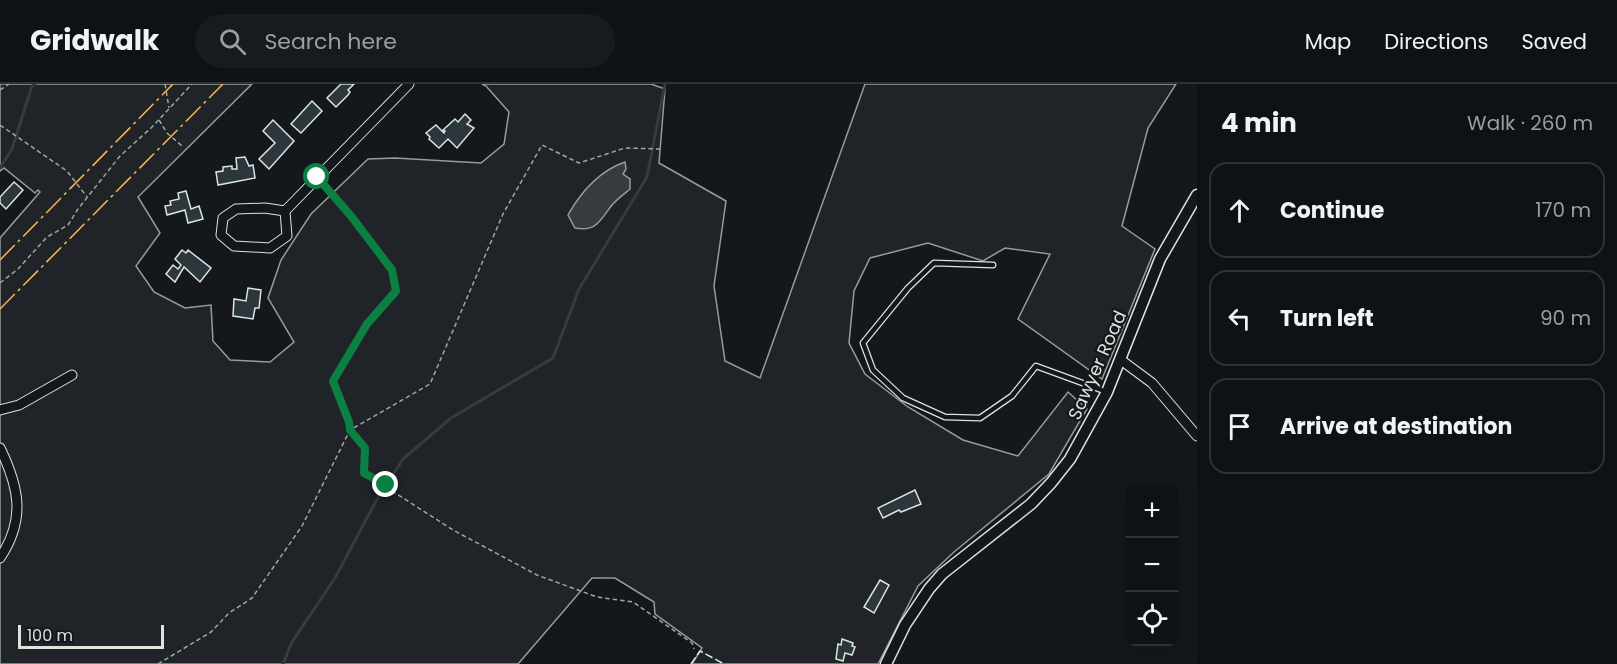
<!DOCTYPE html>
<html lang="en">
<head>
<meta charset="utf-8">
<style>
  body { margin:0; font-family:Poppins,sans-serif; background:#181b1e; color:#f1f3f6 }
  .controls { position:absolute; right:18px; bottom:18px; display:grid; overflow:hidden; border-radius:12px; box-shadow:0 6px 24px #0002 }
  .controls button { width:54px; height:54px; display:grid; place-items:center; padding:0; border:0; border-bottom:2px solid #2f3234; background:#0f1215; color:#f1f3f6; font:30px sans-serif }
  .scale { position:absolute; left:18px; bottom:15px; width:146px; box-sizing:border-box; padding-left:6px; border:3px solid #d8e6dc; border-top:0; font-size:16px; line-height:21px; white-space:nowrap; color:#d8e6dc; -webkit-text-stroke:4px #14181c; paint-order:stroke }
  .stop { position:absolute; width:18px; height:18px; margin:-14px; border:4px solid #0b8043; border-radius:50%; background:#fff }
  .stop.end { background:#0b8043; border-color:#fff; box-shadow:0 2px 6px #0008 }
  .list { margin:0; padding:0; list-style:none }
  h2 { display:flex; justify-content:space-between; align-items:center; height:78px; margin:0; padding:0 24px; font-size:26px }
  h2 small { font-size:20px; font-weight:400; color:#9b9ea0 }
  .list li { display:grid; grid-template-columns:39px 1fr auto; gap:18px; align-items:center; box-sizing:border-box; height:96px; margin:0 12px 12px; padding:0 12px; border:2px solid #2f3234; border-radius:18px }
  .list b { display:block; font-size:22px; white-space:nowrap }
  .list em { font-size:20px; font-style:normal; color:#9b9ea0 }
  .icon { flex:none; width:33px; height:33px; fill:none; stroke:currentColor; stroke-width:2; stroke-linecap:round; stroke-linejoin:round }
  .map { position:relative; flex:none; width:1197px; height:580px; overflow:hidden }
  header { display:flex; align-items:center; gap:36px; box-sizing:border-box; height:84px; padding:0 30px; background:#0f1215; border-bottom:2px solid #2f3234 }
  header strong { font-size:28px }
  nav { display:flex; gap:33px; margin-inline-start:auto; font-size:21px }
  .search { width:420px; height:54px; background:#181b1e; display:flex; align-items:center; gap:15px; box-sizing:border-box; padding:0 21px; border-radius:33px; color:#9b9ea0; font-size:22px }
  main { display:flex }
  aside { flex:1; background:#0f1215 }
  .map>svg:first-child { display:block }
  .green { fill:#202428; stroke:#939e99; stroke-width:1.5 }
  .water { fill:#363b3e; stroke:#939e99; stroke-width:1.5 }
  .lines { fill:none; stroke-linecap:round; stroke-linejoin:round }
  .stream { stroke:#363b3e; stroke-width:3 }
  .building { fill:#2c363c; stroke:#d8e6dc; stroke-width:1.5 }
  .service-casing { stroke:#d8e6dc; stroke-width:7 }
  .minor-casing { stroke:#d8e6dc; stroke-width:11 }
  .tertiary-casing { stroke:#d8e6dc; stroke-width:13 }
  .path { stroke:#9da8a2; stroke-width:1.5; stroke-dasharray:4.5 3; stroke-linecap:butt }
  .service { stroke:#14181c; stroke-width:4.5 }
  .minor { stroke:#14181c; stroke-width:9 }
  .tertiary { stroke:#14181c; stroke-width:10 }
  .fence { stroke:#d8e6dc; stroke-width:1.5; stroke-dasharray:8 3; stroke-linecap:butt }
  .power { stroke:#ffb74d; stroke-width:1.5; stroke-dasharray:21 4.5 3 4.5; stroke-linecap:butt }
  .route { stroke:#0b8043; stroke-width:8 }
  .labels { text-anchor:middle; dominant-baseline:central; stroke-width:4.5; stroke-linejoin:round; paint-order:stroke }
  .street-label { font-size:18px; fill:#d8e6dc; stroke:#14181c }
</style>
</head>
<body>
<header>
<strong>Gridwalk</strong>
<div class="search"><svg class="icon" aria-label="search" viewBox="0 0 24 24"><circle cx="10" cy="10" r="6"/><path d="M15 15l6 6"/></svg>Search here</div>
<nav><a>Map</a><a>Directions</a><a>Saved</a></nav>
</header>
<main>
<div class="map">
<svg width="1197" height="580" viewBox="0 0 1197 580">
  <rect width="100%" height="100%" fill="#14181c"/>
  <!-- green -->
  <polygon class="green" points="0,0 252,0 138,113 160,149 136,182 154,208 185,224 211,221 213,257 230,276 270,278 294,258 268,214 281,176 311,130 368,75 395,74 481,79 504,60 509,28 486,2 482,0 651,0 665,5 659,79 726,117 714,202 725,277 760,294 865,0 1176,0 1148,44 1122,142 1155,165 1102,295 1018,235 1050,170 1005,164 983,177 928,159 870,174 854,207 849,259 865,290 908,323 963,356 1018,372 1068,308 1087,325 1049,390 954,468 918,502 878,580 692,580 702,564 655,530 654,518 615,494 592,494 518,580 0,580 0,154 40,108 38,106 35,109 4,84 0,87"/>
  <!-- water -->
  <path class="water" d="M 625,78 L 626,85 L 623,90 L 630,95 L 630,105 C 624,110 617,115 612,121 C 600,136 597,148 575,144 L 568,131 C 581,108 599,87 625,78 Z"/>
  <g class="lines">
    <!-- stream -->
    <g class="stream">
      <polyline points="0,84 12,65 32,2 35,0"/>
      <polyline points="283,580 292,558 335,494 375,419 403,375 451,334 553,274 579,205 647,93 665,0"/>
    </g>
  </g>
  <!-- building -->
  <g class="building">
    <polygon points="341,0 354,0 348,6 350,8 348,11 336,23 327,14"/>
    <polygon points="312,17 322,27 301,49 291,40"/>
    <polygon points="465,30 471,36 467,40 474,44 457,64 448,55 439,64 429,55 430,53 426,49 436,41 444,49 445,47 443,46 455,35 458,38"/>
    <polygon points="273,36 294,57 269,85 259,75 275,59 263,47"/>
    <polygon points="245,73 249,82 253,81 255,94 218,101 216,88 223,87 223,83 232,82 232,85 237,85 236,74"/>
    <polygon points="14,98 23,106 6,125 0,119 0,113"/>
    <polygon points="186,107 191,125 199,122 203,135 188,139 185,126 167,131 165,122 171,121 170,117 179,115 178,109"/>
    <polygon points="182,166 186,169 188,166 211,184 200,198 184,183 175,198 166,190 173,181 178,185 181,181 175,175"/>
    <polygon points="248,204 261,206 259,224 255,224 253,235 233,232 234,215 246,217"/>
    <polygon points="915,406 921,420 901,428 899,426 883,434 878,424"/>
    <polygon points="880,496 889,501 874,529 864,523"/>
    <polygon points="842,555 853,559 852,562 855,563 852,571 845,569 843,577 836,575 838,560 841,561"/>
  </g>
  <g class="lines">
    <defs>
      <polyline id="service" points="993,181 934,179 908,204 863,259 873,286 903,314 945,333 980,334 1012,312 1036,282 1107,308"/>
      <g id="minor">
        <polyline points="285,127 265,124 236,125 223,134 221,151 234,162 270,164 287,152 285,127 409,0"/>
        <polyline points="1121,276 1152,299 1197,352"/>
        <polyline points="0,326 19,321 72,291"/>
        <path d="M 0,364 C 19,403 26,435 0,474"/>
      </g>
      <polyline id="tertiary" points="886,580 905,541 929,505 942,490 1031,420 1051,399 1070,375 1107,308 1160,175 1197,111"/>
    </defs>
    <!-- service casing -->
    <use href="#service" class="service-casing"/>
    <!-- minor casing -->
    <use href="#minor" class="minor-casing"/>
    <!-- tertiary casing -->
    <use href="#tertiary" class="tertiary-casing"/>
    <!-- path -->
    <g class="path">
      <polyline points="165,0 169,24"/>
      <polyline points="0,6 9,0"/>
      <polyline points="159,36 167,49 182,62"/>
      <polyline points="0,41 67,87 87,113"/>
      <polyline points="323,101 351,132 392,186 396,208 367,240 333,297 350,346 365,364 364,389 453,446 537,491 597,513 633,518 692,559 694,565"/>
      <polyline points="0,199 18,185 47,153 68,141 78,125 120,72 152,43 192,0"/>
      <polyline points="158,580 211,548 229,529 252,514 302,442 350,346 430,300 503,130 542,61 579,79 625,64 660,65"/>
    </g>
    <!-- service -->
    <use href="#service" class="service"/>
    <!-- minor -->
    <use href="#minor" class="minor"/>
    <!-- tertiary -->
    <use href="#tertiary" class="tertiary"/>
    <!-- fence -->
    <polyline class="fence" points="691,580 700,567 724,580"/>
    <!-- power -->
    <g class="power">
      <polyline points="0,176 173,0"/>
      <polyline points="0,225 223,0"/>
    </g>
  </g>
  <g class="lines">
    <!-- route -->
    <polyline class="route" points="317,93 351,132 392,186 396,207 367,240 333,297 349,338 350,346 365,364 364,389 386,401"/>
  </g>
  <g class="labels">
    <!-- street labels -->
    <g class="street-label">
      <text transform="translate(1097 281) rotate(-66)">Sawyer Road</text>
    </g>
  </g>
</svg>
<div class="controls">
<button>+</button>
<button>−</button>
<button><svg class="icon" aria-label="locate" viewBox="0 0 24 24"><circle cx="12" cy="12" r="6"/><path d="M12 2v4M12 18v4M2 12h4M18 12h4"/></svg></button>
</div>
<div class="scale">100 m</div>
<div class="stop" style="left:317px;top:93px"></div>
<div class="stop end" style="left:386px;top:401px"></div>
</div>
<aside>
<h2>4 min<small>Walk · 260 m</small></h2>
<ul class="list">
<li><svg class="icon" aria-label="ahead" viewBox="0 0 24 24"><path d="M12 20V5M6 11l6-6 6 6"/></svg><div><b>Continue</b></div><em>170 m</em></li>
<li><svg class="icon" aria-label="left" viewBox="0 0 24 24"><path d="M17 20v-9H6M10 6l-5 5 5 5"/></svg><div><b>Turn left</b></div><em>90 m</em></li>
<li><svg class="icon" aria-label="arrive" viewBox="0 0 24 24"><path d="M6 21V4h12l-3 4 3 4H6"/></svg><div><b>Arrive at destination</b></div></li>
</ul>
</aside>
</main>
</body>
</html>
